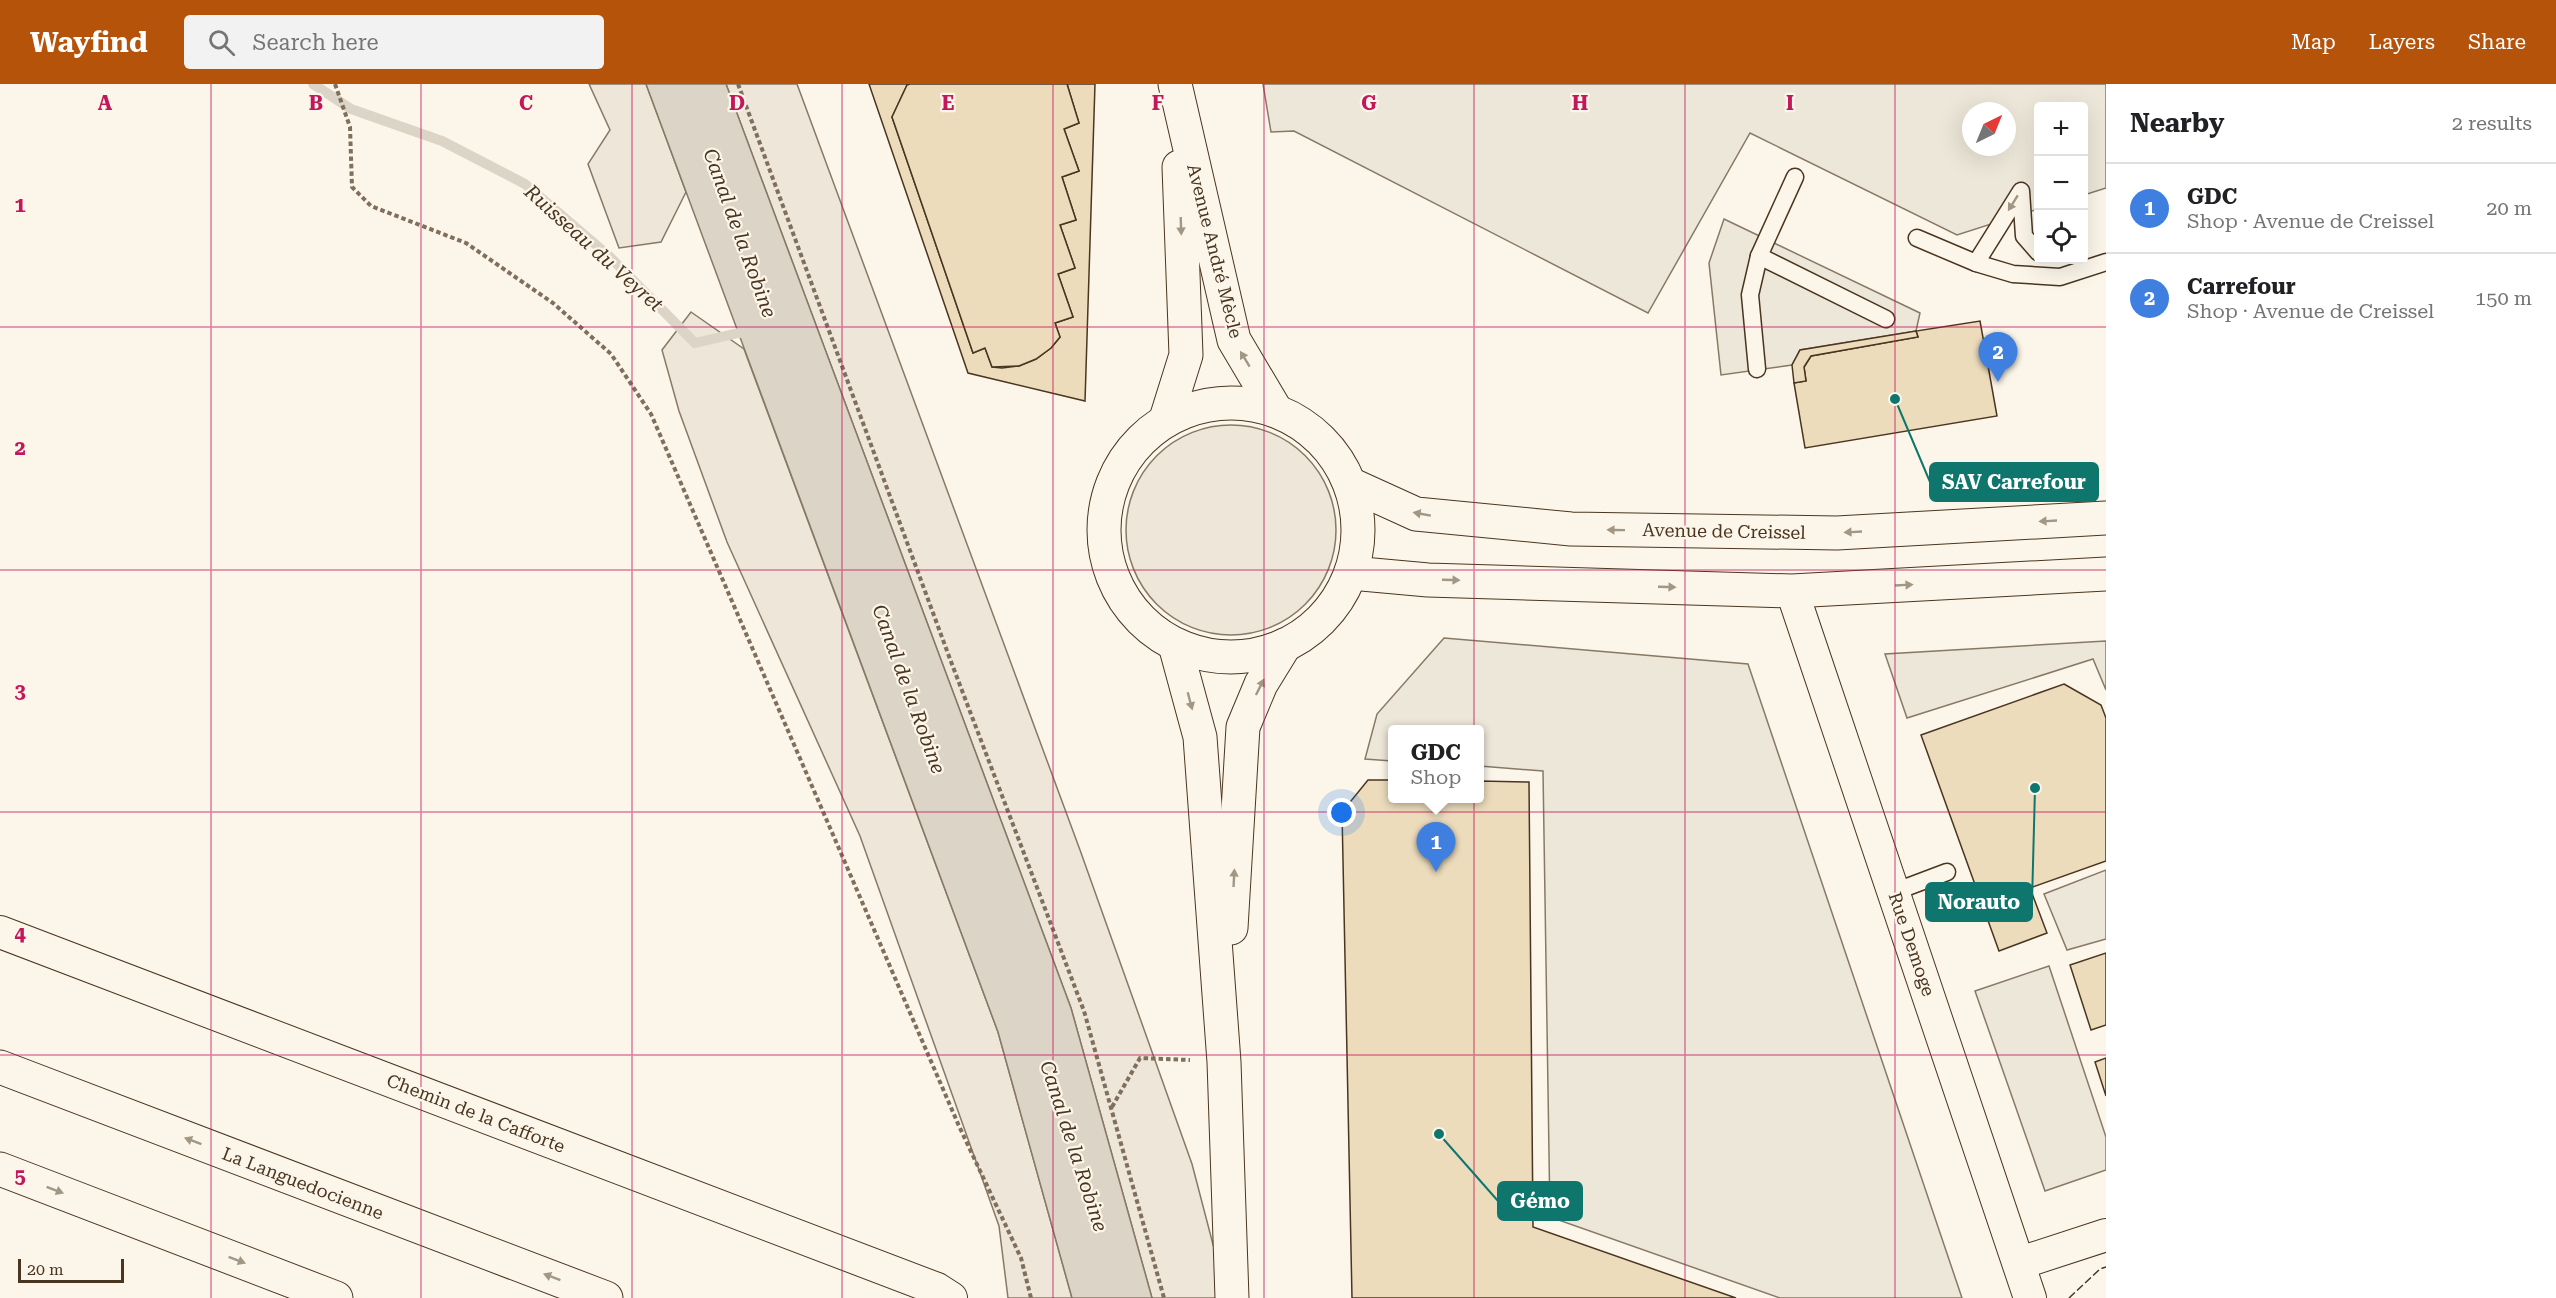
<!DOCTYPE html>
<html lang="en">
<head>
<meta charset="utf-8">
<style>
  body { margin:0; font-family:"Roboto Serif",serif; background:#f2f2f2; color:#202124 }
  .controls { position:absolute; right:18px; top:18px; display:grid; overflow:hidden; border-radius:6px; box-shadow:0 6px 24px #0002 }
  .controls button { width:54px; height:54px; display:grid; place-items:center; padding:0; border:0; border-bottom:2px solid #e0e0e0; background:#fff; color:#202124; font:30px sans-serif }
  .compass { position:absolute; left:1962px; top:18px; width:54px; height:54px; border-radius:50%; background:#fff; box-shadow:0 6px 24px #0002; rotate:43deg }
  .scale { position:absolute; left:18px; bottom:15px; width:106px; box-sizing:border-box; padding-left:6px; border:3px solid #4a3520; border-top:0; font-size:16px; line-height:21px; white-space:nowrap; color:#4a3520; -webkit-text-stroke:4px #fbf6e9; paint-order:stroke }
  .you { position:absolute; left:1342px; top:729px; width:21px; height:21px; margin:-15px; border:4px solid #fff; border-radius:50%; background:#1a73e8; box-shadow:0 0 0 9px #1a73e833 }
  .badge { display:grid; place-items:center; width:39px; height:39px; border-radius:50%; background:#b45309; color:#fff; font-size:20px; font-weight:700 }
  .pin { position:absolute; translate:-50% -50px; filter:drop-shadow(0 2px 3px #0008) }
  .pin::after { content:''; position:absolute; top:32px; width:21px; height:18px; background:inherit; clip-path:polygon(0 0,100% 0,50% 100%) }
  .popup { position:absolute; left:1388px; top:641px; width:96px; height:78px; box-sizing:border-box; display:grid; place-content:center; border-radius:6px; background:#fff; filter:drop-shadow(0 2px 4px #0005); font-size:20px; white-space:nowrap; color:#757577 }
  .popup b { font-size:22px; color:#202124 }
  .popup::after { content:''; position:absolute; left:50%; top:100%; margin-left:-12px; border:12px solid transparent; border-top-color:#fff }
  .list { margin:0; padding:0; list-style:none }
  h2 { display:flex; justify-content:space-between; align-items:center; height:78px; margin:0; padding:0 24px; font-size:26px }
  h2 small { font-size:20px; font-weight:400; color:#757577 }
  .list li { display:grid; grid-template-columns:39px 1fr auto; gap:18px; align-items:center; box-sizing:border-box; height:90px; padding:0 24px; border-top:2px solid #e0e0e0 }
  .list b { display:block; font-size:22px; white-space:nowrap }
  .list p { margin:0; font-size:20px; white-space:nowrap; color:#757577 }
  .list em { font-size:20px; font-style:normal; color:#757577 }
  .icon { flex:none; width:33px; height:33px; fill:none; stroke:currentColor; stroke-width:2; stroke-linecap:round; stroke-linejoin:round }
  .map { position:relative; flex:none; width:2106px; height:1214px; overflow:hidden }
  header { display:flex; align-items:center; gap:36px; box-sizing:border-box; height:84px; padding:0 30px; background:#b45309; color:#fff }
  header strong { font-size:28px }
  nav { display:flex; gap:33px; margin-inline-start:auto; font-size:21px }
  .search { width:420px; height:54px; background:#f2f2f2; display:flex; align-items:center; gap:15px; box-sizing:border-box; padding:0 21px; border-radius:6px; color:#757577; font-size:22px }
  main { display:flex }
  aside { flex:1; background:#fff }
  .map>svg:first-child { display:block }
  .green { fill:#ede6d9; stroke:#887966; stroke-width:1.5 }
  .parking { fill:#ede7d9; stroke:#887966; stroke-width:1.5; fill-rule:evenodd }
  .water { fill:#dcd4c6; stroke:#887966; stroke-width:1.5 }
  .lines { fill:none; stroke-linecap:round; stroke-linejoin:round }
  .stream { stroke:#dcd4c6; stroke-width:10 }
  .building { fill:#ecdcbc; stroke:#4a3520; stroke-width:1.5 }
  .service-casing { stroke:#4a3520; stroke-width:19 }
  .minor-casing { stroke:#4a3520; stroke-width:34 }
  .tertiary-casing { stroke:#4a3520; stroke-width:35 }
  .motorway-casing { stroke:#4a3520; stroke-width:35 }
  .path { stroke:#7f6f5c; stroke-width:4; stroke-dasharray:4.5 3; stroke-linecap:butt }
  .service { stroke:#fbf6e9; stroke-width:16 }
  .minor { stroke:#fbf6e9; stroke-width:32 }
  .tertiary { stroke:#fbf6e9; stroke-width:33 }
  .motorway { stroke:#fbf6e9; stroke-width:33 }
  .fence { stroke:#4a3520; stroke-width:1.5; stroke-dasharray:8 3; stroke-linecap:butt }
  .oneway { fill:#a29684 }
  .grid { fill:none; stroke:#c2185b; stroke-width:1.5; stroke-opacity:0.55 }
  .labels { text-anchor:middle; dominant-baseline:central; stroke-width:4.5; stroke-linejoin:round; paint-order:stroke }
  .street-label { font-size:18px; fill:#4a3520; stroke:#fbf6e9 }
  .water-label { font-size:20px; font-style:italic; fill:#4a3520; stroke:#fbf6e9 }
  .grid-label { font-size:20px; text-anchor:middle; font-weight:bold; fill:#c2185b; stroke:#fbf6e9; stroke-width:4.5; stroke-linejoin:round; paint-order:stroke }
  .leader { fill:none; stroke:#0f766e; stroke-width:2 }
  .callout-dot { fill:#0f766e; stroke:#fbf6e9; stroke-width:2 }
  .callout { fill:#0f766e; stroke:#0f766e; stroke-width:2 }
  .callout-label { font-size:20px; text-anchor:middle; font-weight:bold; fill:#fff }
</style>
</head>
<body>
<header>
<strong>Wayfind</strong>
<div class="search"><svg class="icon" aria-label="search" viewBox="0 0 24 24"><circle cx="10" cy="10" r="6"/><path d="M15 15l6 6"/></svg>Search here</div>
<nav><a>Map</a><a>Layers</a><a>Share</a></nav>
</header>
<main>
<div class="map">
<svg width="2106" height="1214" viewBox="0 0 2106 1214">
  <rect width="100%" height="100%" fill="#fbf6e9"/>
  <!-- green -->
  <g class="green">
    <polygon points="589,0 646,0 686,108 661,158 619,164 588,80 610,46"/>
    <polygon points="726,0 797,0 1080,766 1192,1080 1227,1214 1152,1214 1071,924"/>
    <polygon points="691,228 744,265 998,948 1072,1214 1008,1214 999,1142 860,752 727,458 679,327 662,266"/>
    <circle cx="1231" cy="446" r="105"/>
  </g>
  <!-- parking -->
  <g class="parking">
    <path d="M 1263,0 L 2106,0 L 2106,104 L 2084,111 L 2084,22 L 2038,22 L 2038,125 L 1957,151 L 1750,49 L 1648,229 L 1294,47 L 1271,48 ZM 1971,27 L 2007,27 L 2007,63 L 1971,63 Z"/>
    <polygon points="1724,135 1920,229 1916,247 1800,266 1792,281 1721,291 1709,179"/>
    <polygon points="1444,554 1748,580 1962,1214 1780,1214 1550,1133 1543,687 1480,682 1480,646 1392,646 1392,677 1365,675 1377,630"/>
    <polygon points="2106,557 2106,606 2093,575 1907,634 1885,570"/>
    <polygon points="2106,786 2106,855 2067,866 2044,810"/>
    <polygon points="2049,882 2106,1053 2106,1086 2045,1107 1975,907"/>
  </g>
  <!-- water -->
  <polygon class="water" points="646,0 726,0 1071,924 1152,1214 1072,1214 998,948"/>
  <g class="lines">
    <!-- stream -->
    <polyline class="stream" points="313,0 351,25 442,57 525,100 609,172 695,259 738,249 750,249"/>
  </g>
  <!-- building -->
  <g class="building">
    <polygon points="869,0 910,0 907,1 892,33 973,269 985,264 992,283 1002,284 1019,282 1036,275 1051,264 1060,253 1055,239 1073,233 1058,190 1075,184 1060,141 1076,136 1062,93 1079,87 1064,45 1079,39 1067,0 1095,0 1085,317 968,289"/>
    <polygon points="910,0 1067,0 1079,39 1064,45 1079,87 1062,93 1076,136 1060,141 1075,184 1058,190 1073,233 1055,239 1060,253 1051,264 1036,275 1019,282 992,283 985,264 973,269 892,33 907,1"/>
    <polygon points="1980,237 1997,332 1805,364 1794,299 1806,297 1804,283 1811,272 1918,253 1916,247"/>
    <polygon points="1916,247 1918,253 1811,272 1804,283 1806,297 1794,299 1792,281 1800,266"/>
    <polygon points="2064,600 2101,621 2106,634 2106,777 2030,804 2047,849 1999,867 1921,651"/>
    <polygon points="1368,696 1392,696 1392,714 1480,714 1480,697 1529,698 1533,1143 1736,1214 1352,1214 1342,728"/>
    <polygon points="2106,869 2106,941 2091,946 2070,881"/>
    <polygon points="2106,974 2106,1012 2095,978"/>
  </g>
  <g class="lines">
    <defs>
      <g id="service">
        <polyline points="1917,154 1976,179 2013,190 2060,193 2106,178"/>
        <polyline points="1759,172 1886,235"/>
        <polyline points="1976,179 2021,107 2024,152 2038,168"/>
        <polyline points="1757,285 1750,211 1759,172 1795,93"/>
        <polyline points="1894,808 1947,788"/>
      </g>
      <g id="minor">
        <polyline points="1792,507 2030,1214"/>
        <polyline points="0,848 937,1205 951,1214"/>
        <polyline points="2020,1179 2106,1151"/>
      </g>
      <g id="tertiary">
        <polyline points="1175,0 1234,256 1275,325"/>
        <circle cx="1231" cy="446" r="127"/>
        <polyline points="1166,335 1186,271 1179,83"/>
        <polyline points="1350,400 1416,430 1571,445 1837,449 2106,434"/>
        <polyline points="1351,489 1428,496 1792,507 2106,490"/>
        <polyline points="1175,561 1200,653 1224,978 1232,1214"/>
        <polyline points="1231,844 1243,643 1261,600 1285,561"/>
      </g>
      <g id="motorway">
        <polyline points="0,983 606,1214"/>
        <polyline points="0,1085 336,1214"/>
      </g>
    </defs>
    <!-- service casing -->
    <use href="#service" class="service-casing"/>
    <!-- minor casing -->
    <use href="#minor" class="minor-casing"/>
    <!-- tertiary casing -->
    <use href="#tertiary" class="tertiary-casing"/>
    <!-- motorway casing -->
    <use href="#motorway" class="motorway-casing"/>
    <!-- path -->
    <g class="path">
      <polyline points="335,0 350,43 352,103 371,122 466,159 553,219 611,270 651,330 959,1042 1021,1174 1031,1214"/>
      <polyline points="738,0 950,575 1084,927 1164,1214"/>
      <polyline points="1112,1023 1140,974 1190,976"/>
    </g>
    <!-- service -->
    <use href="#service" class="service"/>
    <!-- minor -->
    <use href="#minor" class="minor"/>
    <!-- tertiary -->
    <use href="#tertiary" class="tertiary"/>
    <!-- motorway -->
    <use href="#motorway" class="motorway"/>
    <!-- fence -->
    <polyline class="fence" points="2069,1214 2100,1185 2106,1183"/>
  </g>
  <!-- one-way arrows -->
  <defs><path id="oneway-solid" d="M-6-.8H1V-3.2L6.5 0L1 3.2V.8H-6Z" transform="scale(1.5)"/></defs>
  <g class="oneway">
    <use href="#oneway-solid" transform="translate(2013 119) rotate(122)"/>
    <use href="#oneway-solid" transform="translate(1181 142) rotate(88)"/>
    <use href="#oneway-solid" transform="translate(1245 275) rotate(-121)"/>
    <use href="#oneway-solid" transform="translate(1422 430) rotate(-170)"/>
    <use href="#oneway-solid" transform="translate(2048 437) rotate(177)"/>
    <use href="#oneway-solid" transform="translate(1616 446) rotate(-179)"/>
    <use href="#oneway-solid" transform="translate(1853 448) rotate(177)"/>
    <use href="#oneway-solid" transform="translate(1451 496) rotate(2)"/>
    <use href="#oneway-solid" transform="translate(1904 501) rotate(-3)"/>
    <use href="#oneway-solid" transform="translate(1667 503) rotate(2)"/>
    <use href="#oneway-solid" transform="translate(1260 603) rotate(-63)"/>
    <use href="#oneway-solid" transform="translate(1190 617) rotate(75)"/>
    <use href="#oneway-solid" transform="translate(1234 794) rotate(-87)"/>
    <use href="#oneway-solid" transform="translate(193 1057) rotate(-159)"/>
    <use href="#oneway-solid" transform="translate(55 1106) rotate(21)"/>
    <use href="#oneway-solid" transform="translate(237 1176) rotate(21)"/>
    <use href="#oneway-solid" transform="translate(552 1193) rotate(-159)"/>
  </g>
  <!-- grid -->
  <path class="grid" d="M 211,0 L 211,1214M 421,0 L 421,1214M 632,0 L 632,1214M 842,0 L 842,1214M 1053,0 L 1053,1214M 1264,0 L 1264,1214M 1474,0 L 1474,1214M 1685,0 L 1685,1214M 1895,0 L 1895,1214M 0,243 L 2106,243M 0,486 L 2106,486M 0,728 L 2106,728M 0,971 L 2106,971"/>
  <g class="labels">
    <!-- street labels -->
    <g class="street-label">
      <text transform="translate(1215 167) rotate(76)">Avenue André Mècle</text>
      <text transform="translate(1724 447) rotate(1)">Avenue de Creissel</text>
      <text transform="translate(1912 860) rotate(71)">Rue Demoge</text>
      <text transform="translate(476 1029) rotate(21)">Chemin de la Cafforte</text>
      <text transform="translate(303 1099) rotate(21)">La Languedocienne</text>
    </g>
    <!-- water labels -->
    <g class="water-label">
      <text transform="translate(740 149) rotate(70)">Canal de la Robine</text>
      <text transform="translate(594 164) rotate(42)">Ruisseau du Veyret</text>
      <text transform="translate(909 605) rotate(70)">Canal de la Robine</text>
      <text transform="translate(1074 1062) rotate(72)">Canal de la Robine</text>
    </g>
  </g>
  <g class="grid-label">
    <text x="105" y="26">A</text>
    <text x="316" y="26">B</text>
    <text x="526" y="26">C</text>
    <text x="737" y="26">D</text>
    <text x="948" y="26">E</text>
    <text x="1158" y="26">F</text>
    <text x="1369" y="26">G</text>
    <text x="1580" y="26">H</text>
    <text x="1790" y="26">I</text>
    <text x="20" y="128">1</text>
    <text x="20" y="371">2</text>
    <text x="20" y="614">3</text>
    <text x="20" y="857">4</text>
    <text x="20" y="1099">5</text>
  </g>
  <!-- callouts -->
  <path class="leader" d="M1895 315L1930 398M2035 704L2032 818M1439 1050L1498 1117"/>
  <g class="callout-dot">
    <circle cx="1895" cy="315" r="6"/>
    <circle cx="2035" cy="704" r="6"/>
    <circle cx="1439" cy="1050" r="6"/>
  </g>
  <g class="callout">
    <rect x="1930" y="379" width="168" height="38" rx="6"/>
    <rect x="1926" y="799" width="106" height="38" rx="6"/>
    <rect x="1498" y="1098" width="84" height="38" rx="6"/>
  </g>
  <g class="callout-label">
    <text x="2014" y="405">SAV Carrefour</text>
    <text x="1979" y="825">Norauto</text>
    <text x="1540" y="1124">Gémo</text>
  </g>
</svg>
<div class="controls">
<button>+</button>
<button>−</button>
<button><svg class="icon" aria-label="locate" viewBox="0 0 24 24"><circle cx="12" cy="12" r="6"/><path d="M12 2v4M12 18v4M2 12h4M18 12h4"/></svg></button>
</div>
<svg class="compass" viewBox="-18 -18 36 36"><path d="M0-13l5 13h-10z" fill="#e53935"/><path d="M0 13l5-13h-10z" fill="#757577"/></svg>
<div class="scale">20 m</div>
<div class="you"></div>
<div class="pin badge" style="left:1436px;top:788px;background:#3f7fe0">1</div>
<div class="popup"><b>GDC</b>Shop</div>
<div class="pin badge" style="left:1998px;top:298px;background:#3f7fe0">2</div>
</div>
<aside>
<h2>Nearby<small>2 results</small></h2>
<ul class="list">
<li><span class="badge" style="background:#3f7fe0">1</span><div><b>GDC</b><p>Shop · Avenue de Creissel</p></div><em>20 m</em></li>
<li><span class="badge" style="background:#3f7fe0">2</span><div><b>Carrefour</b><p>Shop · Avenue de Creissel</p></div><em>150 m</em></li>
</ul>
</aside>
</main>
</body>
</html>
